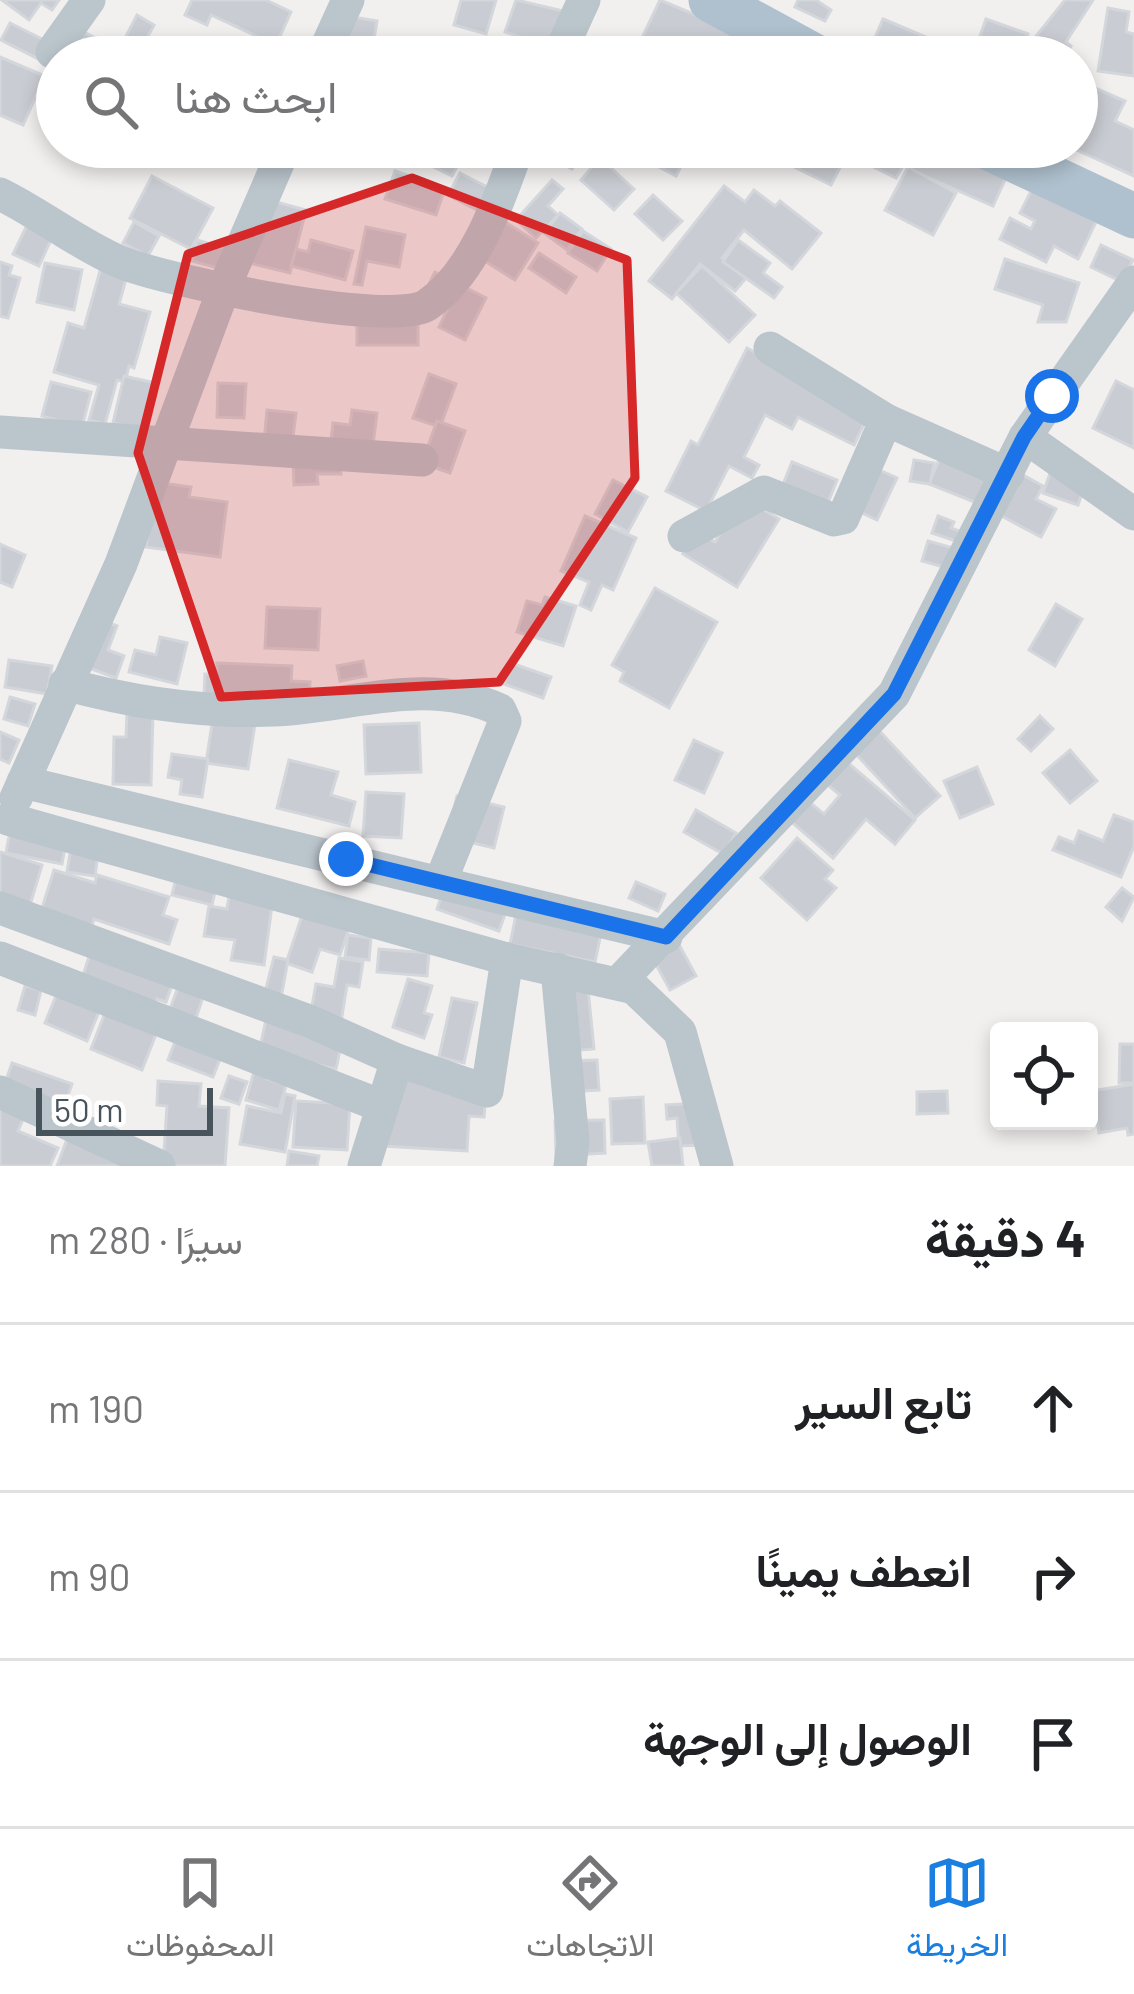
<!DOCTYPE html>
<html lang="ar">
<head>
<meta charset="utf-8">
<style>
  body { margin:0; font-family:Barlow,Vazirmatn,sans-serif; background:#f6f6f6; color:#202124; direction:rtl }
  .controls { position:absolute; right:36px; bottom:36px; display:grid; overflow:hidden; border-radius:12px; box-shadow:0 6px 18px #0003 }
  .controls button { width:108px; height:108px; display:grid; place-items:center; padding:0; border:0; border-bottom:3px solid #e0e0e0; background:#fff; color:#202124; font:60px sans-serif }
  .scale { position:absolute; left:36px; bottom:30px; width:177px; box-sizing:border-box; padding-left:12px; border:6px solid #47545c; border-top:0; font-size:33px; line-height:42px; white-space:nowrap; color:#47545c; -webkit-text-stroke:9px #fff; paint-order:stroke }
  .stop { position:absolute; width:36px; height:36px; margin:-27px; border:9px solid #1a73e8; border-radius:50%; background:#fff }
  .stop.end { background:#1a73e8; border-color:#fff; box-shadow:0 3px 12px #0008 }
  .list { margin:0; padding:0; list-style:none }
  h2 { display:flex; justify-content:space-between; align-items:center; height:156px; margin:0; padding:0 48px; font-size:51px }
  h2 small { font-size:39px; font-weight:400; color:#757577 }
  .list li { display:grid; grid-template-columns:78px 1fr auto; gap:36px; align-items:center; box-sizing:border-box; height:168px; padding:0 48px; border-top:3px solid #e0e0e0 }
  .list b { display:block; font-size:45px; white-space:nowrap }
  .list em { font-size:39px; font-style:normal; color:#757577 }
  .icon { flex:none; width:66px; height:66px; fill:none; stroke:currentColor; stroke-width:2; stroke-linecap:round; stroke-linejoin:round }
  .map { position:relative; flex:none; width:1134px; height:1166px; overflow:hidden; direction:ltr }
  .search { position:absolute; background:#fff; box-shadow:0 6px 18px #0003; left:36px; right:36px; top:36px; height:132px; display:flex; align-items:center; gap:30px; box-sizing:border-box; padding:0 42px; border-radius:66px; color:#757577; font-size:45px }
  .sheet { height:660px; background:#fff }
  nav { display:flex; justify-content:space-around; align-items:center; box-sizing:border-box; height:168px; border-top:3px solid #e0e0e0; background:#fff; font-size:33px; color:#757577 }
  nav a { display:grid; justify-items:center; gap:6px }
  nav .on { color:#1a7fe1 }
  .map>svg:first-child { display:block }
  .building { fill:#c9ccd2; stroke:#d3d6da; stroke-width:3 }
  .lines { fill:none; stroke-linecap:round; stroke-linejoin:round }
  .minor { stroke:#bbc5cc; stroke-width:33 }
  .major { stroke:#afc1ce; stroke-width:45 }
  .route { stroke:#1a73e8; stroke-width:15 }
  .marked { fill:#d62828; fill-opacity:0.2; stroke:#d62828; stroke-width:9; stroke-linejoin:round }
</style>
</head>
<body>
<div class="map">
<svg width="1134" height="1166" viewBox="0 0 1134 1166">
  <rect width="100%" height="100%" fill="#f2efef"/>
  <!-- building -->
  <g class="building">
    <polygon points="2,0 59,0 52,10 41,3 29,20"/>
    <polygon points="192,0 266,0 291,12 276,45 211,15 207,25 185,15"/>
    <polygon points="461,0 496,0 486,34 454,25"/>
    <polygon points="516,0 568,12 556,49 505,32"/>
    <polygon points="660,0 744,35 733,57 672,57 640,42"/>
    <polygon points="798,0 816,0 831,10 825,21 795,7"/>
    <polygon points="1065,0 1093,0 1066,42 1071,46 1064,57 1036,57 1025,50"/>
    <polygon points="1108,8 1129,12 1126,32 1134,34 1134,76 1098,71"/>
    <polygon points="137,15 154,25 141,49 124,40"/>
    <polygon points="340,15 377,21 371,57 334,54"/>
    <polygon points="883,19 973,57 894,57 871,47"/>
    <polygon points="986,19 1028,34 1022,52 980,36"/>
    <polygon points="10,23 62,49 74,27 121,51 118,57 57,57 57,101 42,93 56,68 1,40"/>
    <polygon points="0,57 45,76 23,125 0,115"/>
    <polygon points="1079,81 1125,101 1115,121 1134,130 1134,176 1070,147 1077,147"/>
    <polygon points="406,147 467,147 452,176 403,152"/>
    <polygon points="531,147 584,147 572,169"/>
    <polygon points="636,147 691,147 676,176 633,153"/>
    <polygon points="774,147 914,147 896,178 847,154 831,185 770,155"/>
    <polygon points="918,147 953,147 1009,171 993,206 909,169"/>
    <polygon points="600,158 634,189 614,210 581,180"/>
    <polygon points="908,167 956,193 933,235 885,210"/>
    <polygon points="395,171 445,188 436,215 385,199"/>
    <polygon points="460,173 491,189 479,211 448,195"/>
    <polygon points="152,176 213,208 191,249 130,218"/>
    <polygon points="552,180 563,189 548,206 558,215 536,238 516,220"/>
    <polygon points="724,186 745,202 754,190 775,206 780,201 821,233 792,269 744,230 722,258 747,277 735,291 700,264 672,299 649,281"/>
    <polygon points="1032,189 1096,222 1078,259 1054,246 1046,262 1000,239 1010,218 1031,229 1035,221 1020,213"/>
    <polygon points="653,195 682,221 663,240 635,214"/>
    <polygon points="265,199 306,210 290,273 249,263"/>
    <polygon points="560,213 582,229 567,250 544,233"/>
    <polygon points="496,216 538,243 515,280 472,253"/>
    <polygon points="30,219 55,231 39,266 13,254"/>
    <polygon points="134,222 159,236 148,256 123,243"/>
    <polygon points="366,227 405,235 399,267 367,261 362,285 354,284"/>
    <polygon points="583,231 611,249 597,271 568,253"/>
    <polygon points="197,240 231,250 225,270 192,261"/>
    <polygon points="311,240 353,251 345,280 291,266 296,249 308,252"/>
    <polygon points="738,240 770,263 763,273 782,287 774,298 723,262"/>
    <polygon points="1101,245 1133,260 1122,282 1091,267"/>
    <polygon points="539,253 576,277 566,293 529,268"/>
    <polygon points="104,257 130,265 119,304 150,312 134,368 129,366 125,382 117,380 105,424 89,420 99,385 54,372 68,323 84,328"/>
    <polygon points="1005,259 1079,283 1066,322 1038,322 1043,305 995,289"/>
    <polygon points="0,262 12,266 9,275 20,278 8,318 0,316"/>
    <polygon points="45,263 82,270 74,310 37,302"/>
    <polygon points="702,266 755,315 729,342 676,293"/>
    <polygon points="435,272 486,298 465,340 439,327 452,300 427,288"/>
    <polygon points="418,309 418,345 357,345 357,319"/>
    <polygon points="747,348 868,416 854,445 798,417 792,429 765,415 744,457 759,465 752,478 729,466 706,511 666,491 691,441 698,445"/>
    <polygon points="429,374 456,384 440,427 413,418"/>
    <polygon points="124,376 155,383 145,430 113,423"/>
    <polygon points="1116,381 1134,390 1134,448 1093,428"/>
    <polygon points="51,382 91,392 82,427 42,416"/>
    <polygon points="218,383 246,384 244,418 217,417"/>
    <polygon points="267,410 296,413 292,445 264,442"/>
    <polygon points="352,410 377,413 373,445 331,440 333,423 350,425"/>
    <polygon points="437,421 465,431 450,473 422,463"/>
    <polygon points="941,455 994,476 982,505 929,484"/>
    <polygon points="340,456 341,474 317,474 318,484 294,485 293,458"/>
    <polygon points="914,460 934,463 930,484 910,481"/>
    <polygon points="792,462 837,480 825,510 780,492"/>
    <polygon points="1053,465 1089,473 1078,505 1043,493"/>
    <polygon points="875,468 897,478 877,520 839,502"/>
    <polygon points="1016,471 1043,486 1036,499 1056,509 1041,537 994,512"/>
    <polygon points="613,480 647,497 628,532 595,514"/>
    <polygon points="155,482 191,487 189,497 227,502 220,557 146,547"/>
    <polygon points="734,492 779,519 737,587 683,554 697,531 715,542 729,520"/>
    <polygon points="585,516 636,538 613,590 602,585 591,610 580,605 589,582 561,571"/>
    <polygon points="938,516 954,522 951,528 959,531 956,541 932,533"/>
    <polygon points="928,541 960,550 954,570 922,561"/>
    <polygon points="0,544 25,555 12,587 0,582"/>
    <polygon points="655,588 717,622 669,708 620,681 624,672 612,665"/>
    <polygon points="545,597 576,606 563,646 517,632 527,601 542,605"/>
    <polygon points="1056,604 1082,619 1055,666 1029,650"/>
    <polygon points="267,607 320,609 318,650 265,648"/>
    <polygon points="93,617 117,626 108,650 124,656 116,678 76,663"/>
    <polygon points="160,637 187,643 177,684 129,672 135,650 156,655"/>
    <polygon points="9,660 52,666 47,694 5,687"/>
    <polygon points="363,661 366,676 340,681 337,666"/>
    <polygon points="217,663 292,666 291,681 310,682 309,700 204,696 205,674 217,674"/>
    <polygon points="511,663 551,677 543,698 504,684"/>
    <polygon points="10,697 35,704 28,726 4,719"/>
    <polygon points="216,698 258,705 248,769 206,763"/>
    <polygon points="127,712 153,713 151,785 113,784 114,737 126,737"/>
    <polygon points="1040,716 1053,729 1031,751 1018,739"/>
    <polygon points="419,723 421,772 366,774 364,725"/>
    <polygon points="873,724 940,796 915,818 855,753"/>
    <polygon points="0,732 19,740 9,763 0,759"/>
    <polygon points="694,740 722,753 704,793 675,780"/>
    <polygon points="1070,750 1097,781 1070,803 1043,773"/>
    <polygon points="172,754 208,759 202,797 180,794 182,780 168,777"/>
    <polygon points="289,760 338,772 331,795 355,802 349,826 277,808"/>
    <polygon points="847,762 915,820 895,844 866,819 833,858 785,816 802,796 824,814 840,795 828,785"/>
    <polygon points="977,767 993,804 960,818 944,781"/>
    <polygon points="366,792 404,794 401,838 363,836"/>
    <polygon points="457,796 504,807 494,848 447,837"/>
    <polygon points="696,810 736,833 723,854 684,832"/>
    <polygon points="1114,815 1134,822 1134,846 1121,877 1053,850 1059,837 1074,843 1079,831 1103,841"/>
    <polygon points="11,826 67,836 62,864 6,853"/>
    <polygon points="73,835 100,839 95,876 67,872"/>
    <polygon points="797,838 833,870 825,879 836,888 807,920 761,878"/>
    <polygon points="0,852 42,865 28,912 0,904"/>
    <polygon points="180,862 220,871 212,905 172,895"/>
    <polygon points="54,870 95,883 97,875 169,897 163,915 177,920 169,944 94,919 89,937 38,921"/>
    <polygon points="232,877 275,883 264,965 231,960 235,940 204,936 209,906 227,909"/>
    <polygon points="448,878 510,900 499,931 437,909"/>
    <polygon points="636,882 665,894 658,911 629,898"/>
    <polygon points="1122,888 1134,897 1122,921 1106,907"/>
    <polygon points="306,904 352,919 340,955 320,949 312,972 286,963"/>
    <polygon points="516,915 602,929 595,962 510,944"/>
    <polygon points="671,930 696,976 670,990 645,944"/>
    <polygon points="348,935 371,938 369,960 345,957"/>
    <polygon points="92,947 176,973 166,1002 157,999 154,1009 80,985"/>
    <polygon points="379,949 429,953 427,976 377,972"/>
    <polygon points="274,957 288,960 280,1004 263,1000"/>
    <polygon points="339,958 363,962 359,987 347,985 341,1022 310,1017 316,984 334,987"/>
    <polygon points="408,979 432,986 424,1013 432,1015 424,1038 393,1027"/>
    <polygon points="587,979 594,1049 556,1052 553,983"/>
    <polygon points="180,982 205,991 196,1018 170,1009"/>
    <polygon points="25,986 41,990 35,1015 18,1010"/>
    <polygon points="58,991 100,1009 87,1041 45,1023"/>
    <polygon points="452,998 477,1003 464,1063 439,1057"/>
    <polygon points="107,1008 158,1029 142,1070 91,1049"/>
    <polygon points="267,1015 344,1031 336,1069 259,1052"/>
    <polygon points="178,1034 223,1051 213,1077 168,1060"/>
    <polygon points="1120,1044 1134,1044 1134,1083 1119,1083"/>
    <polygon points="597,1060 599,1090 563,1092 562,1061"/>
    <polygon points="12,1063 72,1084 63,1110 3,1089"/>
    <polygon points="256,1064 270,1068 267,1079 286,1085 279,1110 246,1100"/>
    <polygon points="388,1074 486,1095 484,1117 469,1116 467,1151 383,1146"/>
    <polygon points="229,1076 247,1082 239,1104 221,1098"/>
    <polygon points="158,1081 201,1084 199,1106 229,1108 225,1166 163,1166 167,1106 157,1105"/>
    <polygon points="1134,1084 1134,1134 1128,1135 1127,1128 1099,1133 1092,1091"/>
    <polygon points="947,1091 948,1113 917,1114 917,1092"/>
    <polygon points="285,1094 295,1096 285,1152 240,1144 247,1106 281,1113"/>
    <polygon points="0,1097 28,1108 18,1131 58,1148 50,1166 0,1166"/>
    <polygon points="643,1097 645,1143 612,1144 610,1099"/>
    <polygon points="296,1101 350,1104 347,1150 293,1147"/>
    <polygon points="699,1103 701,1145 679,1146 677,1118 667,1119 666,1105"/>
    <polygon points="604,1120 605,1153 556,1156 555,1121"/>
    <polygon points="69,1134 158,1166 57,1166"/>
    <polygon points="680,1138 683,1166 652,1166 648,1142"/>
    <polygon points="289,1151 319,1156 317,1166 287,1166"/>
  </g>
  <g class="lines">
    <!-- minor -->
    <g class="minor">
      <polyline points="52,52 89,0"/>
      <polyline points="322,57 348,0"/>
      <polyline points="558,57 584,0"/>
      <path d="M 0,194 C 41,214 78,244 120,262 C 164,280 391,329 427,305 C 475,273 500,198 518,147"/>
      <polyline points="770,348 886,420 1008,474"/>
      <polyline points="0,432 422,460"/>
      <polyline points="1025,437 1134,514"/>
      <polyline points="684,536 764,492 834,520 843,518 886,420"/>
      <path d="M 23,782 L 440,883 L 505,721 L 500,710 C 426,675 351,707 274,710 C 202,713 134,703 65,684"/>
      <polyline points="16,798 121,564 224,288 285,147"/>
      <polyline points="8,819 507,959 634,988 680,1032 717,1166"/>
      <polyline points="440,883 666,937"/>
      <polyline points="0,908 309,1021 397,1060"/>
      <polyline points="0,958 379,1105"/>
      <polyline points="557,969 573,1142 570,1166"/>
      <polyline points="618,983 894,694 1025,437 1134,282"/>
      <polyline points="0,1092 159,1166"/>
      <polyline points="364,1166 397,1060 487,1091 507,959"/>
    </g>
    <!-- major -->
    <g class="major">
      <polyline points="711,0 816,57"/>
      <polyline points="987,147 1134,216"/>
    </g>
  </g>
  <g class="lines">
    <!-- route -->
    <polyline class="route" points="346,859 666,937 894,694 1024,437 1052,396"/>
  </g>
  <!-- marked area -->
  <path class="marked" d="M 412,178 L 627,260 L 635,478 L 499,682 L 221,697 L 138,453 L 188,254 Z"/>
</svg>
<div class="controls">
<button><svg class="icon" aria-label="locate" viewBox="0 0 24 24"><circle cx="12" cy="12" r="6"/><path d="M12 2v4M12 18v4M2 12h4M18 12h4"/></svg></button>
</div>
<div class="scale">50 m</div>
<div class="stop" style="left:1052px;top:396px"></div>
<div class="stop end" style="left:346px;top:859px"></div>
<div class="search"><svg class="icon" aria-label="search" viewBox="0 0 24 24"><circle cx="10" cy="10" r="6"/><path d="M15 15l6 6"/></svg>ابحث هنا</div>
</div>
<section class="sheet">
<h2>4 دقيقة<small>سيرًا · 280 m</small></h2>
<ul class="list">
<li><svg class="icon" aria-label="ahead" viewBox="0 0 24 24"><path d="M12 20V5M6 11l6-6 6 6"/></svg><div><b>تابع السير</b></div><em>190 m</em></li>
<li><svg class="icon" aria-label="right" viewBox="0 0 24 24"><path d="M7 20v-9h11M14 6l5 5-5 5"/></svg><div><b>انعطف يمينًا</b></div><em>90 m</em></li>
<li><svg class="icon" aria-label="arrive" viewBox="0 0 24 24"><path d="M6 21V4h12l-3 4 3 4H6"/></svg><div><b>الوصول إلى الوجهة</b></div></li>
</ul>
</section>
<nav>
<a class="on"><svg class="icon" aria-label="map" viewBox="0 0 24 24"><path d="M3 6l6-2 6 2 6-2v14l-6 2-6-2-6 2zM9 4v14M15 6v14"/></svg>الخريطة</a>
<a><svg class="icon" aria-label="directions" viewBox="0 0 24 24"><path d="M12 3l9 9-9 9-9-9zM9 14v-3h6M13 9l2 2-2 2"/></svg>الاتجاهات</a>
<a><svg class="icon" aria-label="saved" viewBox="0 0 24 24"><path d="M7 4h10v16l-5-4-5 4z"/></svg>المحفوظات</a>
</nav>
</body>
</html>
